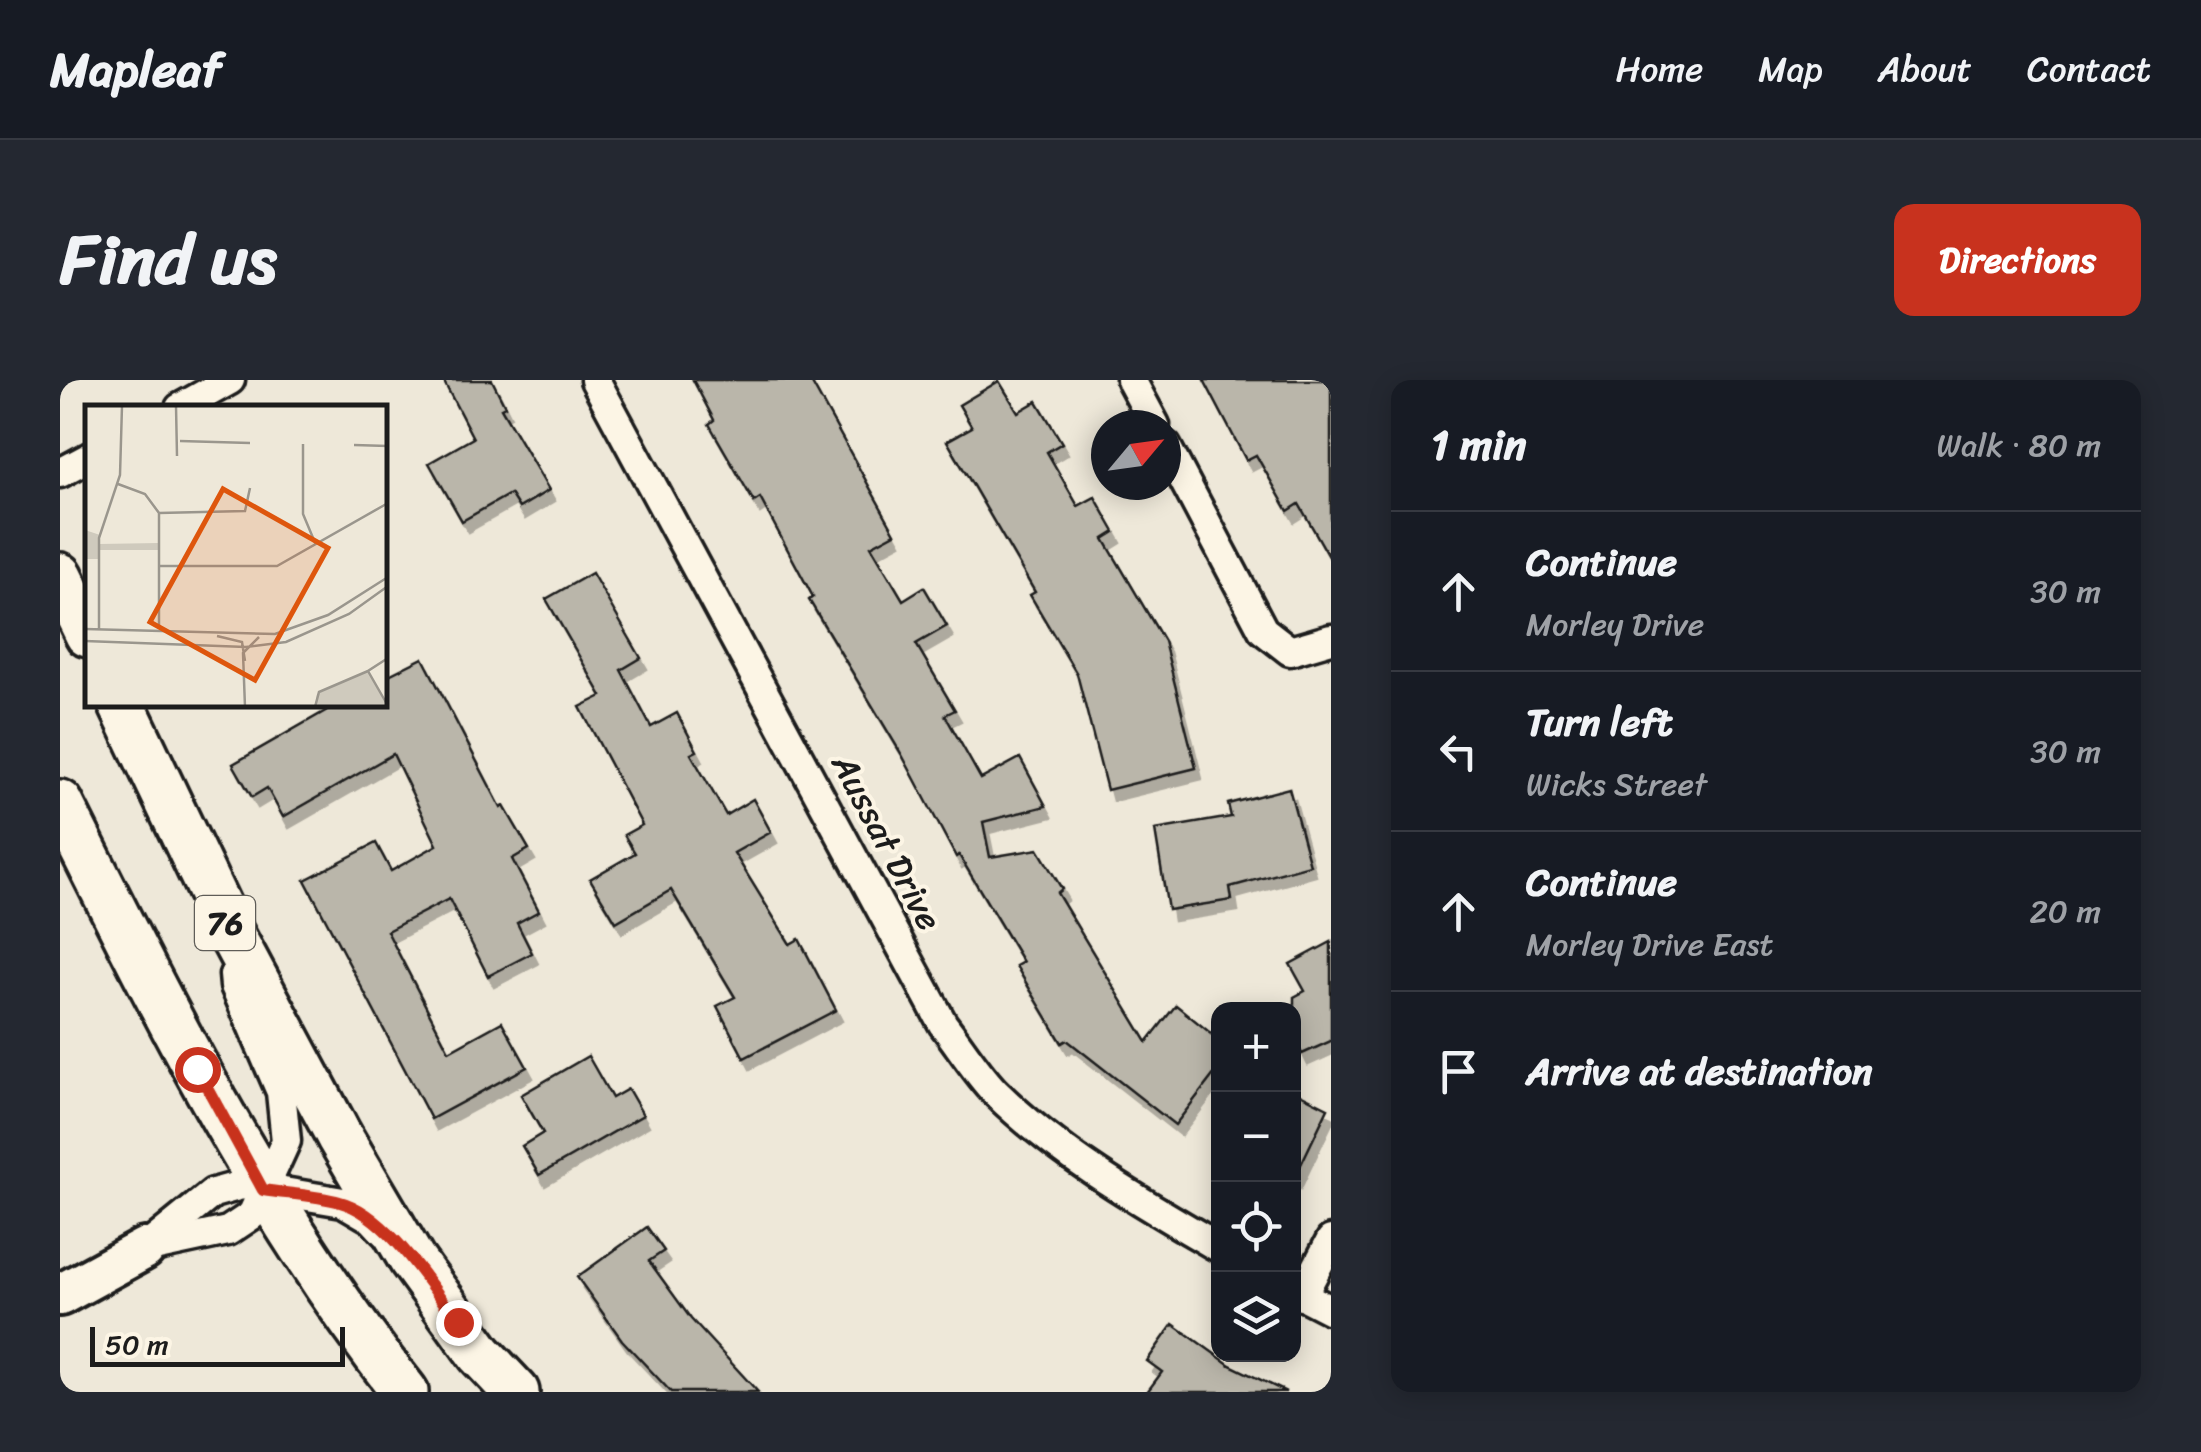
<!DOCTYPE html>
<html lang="en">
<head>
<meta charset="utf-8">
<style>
  body { margin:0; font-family:Sriracha,sans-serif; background:#242831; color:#f1f3f6 }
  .controls { position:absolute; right:30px; bottom:30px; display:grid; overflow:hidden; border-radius:20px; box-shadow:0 5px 25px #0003 }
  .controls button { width:90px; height:90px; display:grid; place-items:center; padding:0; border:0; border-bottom:2px solid #363941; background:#171b24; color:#f1f3f6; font:50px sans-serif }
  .compass { position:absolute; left:1031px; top:30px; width:90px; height:90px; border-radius:50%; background:#171b24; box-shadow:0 5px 25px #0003; rotate:61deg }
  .scale { position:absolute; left:30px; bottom:25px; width:255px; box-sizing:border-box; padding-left:10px; border:5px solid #1c1c1c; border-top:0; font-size:28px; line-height:35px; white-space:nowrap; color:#1c1c1c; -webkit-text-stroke:8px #fcf5e5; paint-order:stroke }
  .stop { position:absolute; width:30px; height:30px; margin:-22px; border:8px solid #c8321e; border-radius:50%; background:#fff }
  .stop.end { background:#c8321e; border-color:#fff; box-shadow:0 2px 10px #0008 }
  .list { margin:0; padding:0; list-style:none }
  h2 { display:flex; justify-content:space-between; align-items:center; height:130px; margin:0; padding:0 40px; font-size:42px }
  h2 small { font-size:32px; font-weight:400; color:#9ea1a6 }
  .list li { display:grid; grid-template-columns:65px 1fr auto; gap:30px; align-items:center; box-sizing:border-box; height:160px; padding:0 40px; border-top:2px solid #363941 }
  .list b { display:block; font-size:38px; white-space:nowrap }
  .list p { margin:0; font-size:32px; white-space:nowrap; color:#9ea1a6 }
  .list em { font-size:32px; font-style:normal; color:#9ea1a6 }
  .icon { flex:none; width:55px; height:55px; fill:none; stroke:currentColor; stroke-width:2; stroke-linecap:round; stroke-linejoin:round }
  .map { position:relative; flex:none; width:1271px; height:1012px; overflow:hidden; border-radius:20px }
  header { display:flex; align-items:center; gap:60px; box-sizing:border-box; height:140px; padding:0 50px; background:#171b24; border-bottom:2px solid #363941 }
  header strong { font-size:48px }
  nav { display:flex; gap:55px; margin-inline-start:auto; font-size:35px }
  .intro { display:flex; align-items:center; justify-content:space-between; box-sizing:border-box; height:240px; padding:0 60px }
  h1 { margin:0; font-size:70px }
  .button { padding:25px 45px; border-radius:20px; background:#c8321e; color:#fff; font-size:35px; font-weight:700 }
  main { display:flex; gap:60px; padding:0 60px }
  aside { flex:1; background:#171b24; border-radius:20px; box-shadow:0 5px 25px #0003 }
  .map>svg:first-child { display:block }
  .building { fill:#bab6aa; stroke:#1c1c1c; stroke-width:2.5; filter:url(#shadow) }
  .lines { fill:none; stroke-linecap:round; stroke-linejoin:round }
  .street-casing { stroke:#1c1c1c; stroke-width:35 }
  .secondary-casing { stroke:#1c1c1c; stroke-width:48 }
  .primary-casing { stroke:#1c1c1c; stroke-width:52 }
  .street { stroke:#fcf5e5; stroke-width:28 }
  .secondary { stroke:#fcf5e5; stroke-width:40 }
  .primary { stroke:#fcf5e5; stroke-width:45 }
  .route { stroke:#c8321e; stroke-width:12 }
  .labels { text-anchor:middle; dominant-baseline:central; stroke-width:8; stroke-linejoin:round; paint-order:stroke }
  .shield { fill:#fcf5e5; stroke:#5f5d58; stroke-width:2.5 }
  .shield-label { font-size:32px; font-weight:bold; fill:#1c1c1c }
  .street-label { font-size:35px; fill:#1c1c1c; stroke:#fcf5e5 }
  .inset-road { fill:none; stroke:#9a968d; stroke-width:2.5 }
  .view { fill:#de560d; fill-opacity:0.15; stroke:#de560d; stroke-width:5 }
  .inset-edge { fill:none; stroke:#1c1c1c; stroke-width:5 }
</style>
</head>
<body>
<header>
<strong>Mapleaf</strong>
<nav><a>Home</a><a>Map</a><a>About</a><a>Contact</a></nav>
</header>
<div class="intro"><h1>Find us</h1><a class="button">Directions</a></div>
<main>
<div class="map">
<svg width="1271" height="1012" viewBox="0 0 1271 1012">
  <defs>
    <filter id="shadow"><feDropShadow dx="6" dy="11" stdDeviation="0" flood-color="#0004"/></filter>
  </defs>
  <rect width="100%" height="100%" fill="#eee8d9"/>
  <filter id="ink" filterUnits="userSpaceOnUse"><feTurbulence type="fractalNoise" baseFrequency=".01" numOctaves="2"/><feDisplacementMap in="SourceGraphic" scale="20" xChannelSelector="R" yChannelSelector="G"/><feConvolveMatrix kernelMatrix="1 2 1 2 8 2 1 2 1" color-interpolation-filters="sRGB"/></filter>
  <g filter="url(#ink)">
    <!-- building -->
    <g class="building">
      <polygon points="383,0 432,0 445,26 441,28 489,110 459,128 450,114 402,141 369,83 413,58"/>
      <polygon points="633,0 750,0 835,153 811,166 843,220 864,207 887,246 856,264 895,330 885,335 921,399 960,378 986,426 923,442 930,477 978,469 1002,509 997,513 1087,662 1116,625 1158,659 1158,689 1115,745 1007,660 1002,663 956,586 963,582 899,475 896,477 842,375 749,220 753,217 700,118 694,122 649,44 654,40"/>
      <polygon points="1144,0 1271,0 1271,180 1239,124 1228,131 1196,75 1186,80"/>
      <polygon points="939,1 958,32 977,21 1002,63 987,72 1018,126 1035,117 1055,152 1044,159 1104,261 1136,388 1047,410 1017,294 970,215 975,212 887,61 912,47 899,25"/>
      <polygon points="532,193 581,278 561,290 591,347 617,333 637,371 631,374 666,435 693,419 711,452 674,473 730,564 739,559 776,630 684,678 657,626 675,617 611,510 556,542 530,499 575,473 564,455 582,445 520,327 542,316 486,219"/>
      <polygon points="363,278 441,428 444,426 469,469 452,479 479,531 457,543 472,573 428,596 389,519 327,551 389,671 442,642 467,687 371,739 245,500 316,463 331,491 377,465 333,374 223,437 207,408 192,417 173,384 276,325 325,325 325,297"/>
      <polygon points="1229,408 1250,485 1170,507 1172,520 1108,530 1095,450 1171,437 1168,424"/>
      <polygon points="1271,562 1271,661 1242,674 1234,658 1234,617 1245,611 1230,584"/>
      <polygon points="528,676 552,718 568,709 583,735 479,795 462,766 483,753 461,715"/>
      <polygon points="1234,711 1268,728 1234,799"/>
      <polygon points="587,847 604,871 589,881 631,939 698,1012 611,1012 562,960 517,897"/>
      <polygon points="1113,944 1170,985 1226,1012 1087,1012 1102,992 1087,981"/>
    </g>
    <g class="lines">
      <defs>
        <g id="street">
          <path d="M 535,0 L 883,644 C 900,666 916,692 935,712 C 1000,776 1081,822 1158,867"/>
          <polyline points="1071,0 1095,45"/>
          <polyline points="120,28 170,0"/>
          <polyline points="1106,66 1203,250 1230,271 1271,259"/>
          <polyline points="0,93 28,78"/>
          <polyline points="89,865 153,813 182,805 283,822 312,839 324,852"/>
          <polyline points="84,869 168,851 192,835 226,761 221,712 175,606 174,595"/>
          <polyline points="1234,911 1271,930"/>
          <polyline points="1242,916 1271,860"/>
        </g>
        <polyline id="secondary" points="0,915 84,869"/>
        <g id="primary">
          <polyline points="0,196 28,254"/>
          <polyline points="62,325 171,554 279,756 352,880 420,974 456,1012"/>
          <path d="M 0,423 C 102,627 203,833 345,1012"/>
        </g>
      </defs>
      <!-- street casing -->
      <use href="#street" class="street-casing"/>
      <!-- secondary casing -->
      <use href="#secondary" class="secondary-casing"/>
      <!-- primary casing -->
      <use href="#primary" class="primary-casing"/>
      <!-- street -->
      <use href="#street" class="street"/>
      <!-- secondary -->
      <use href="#secondary" class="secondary"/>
      <!-- primary -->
      <use href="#primary" class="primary"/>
    </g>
  </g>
  <g class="lines" filter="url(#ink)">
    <!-- route -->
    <path class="route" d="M 137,689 L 203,810 C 228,814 255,815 280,822 C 327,834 370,905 398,942"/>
  </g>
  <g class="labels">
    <!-- shield labels -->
    <rect class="shield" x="135" y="516" width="60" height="54" rx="8"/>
    <g class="shield-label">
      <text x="165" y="543">76</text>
    </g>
    <!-- street labels -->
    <g class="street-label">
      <text transform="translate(827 462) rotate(62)">Aussat Drive</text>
    </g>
  </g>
  <!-- overview -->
  <g transform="translate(25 25)">
    <rect width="302" height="302" fill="#eee8d9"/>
    <path d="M 0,125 L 15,130 L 14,139 L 74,138 L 74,145 L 14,145 L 14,154 L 0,154 ZM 283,266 L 302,302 L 230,302 L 232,289 Z" fill="#cfcabd"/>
    <path class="inset-road" d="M 91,1 L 92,51M 95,36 L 165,38M 218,39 L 218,109 L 231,140M 269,40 L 303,41M 33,79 L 60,89 L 74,108 L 74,224M 74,108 L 160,106 L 165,83M 75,161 L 192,161 L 303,98M 0,224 L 190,229 L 243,210 L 303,172M 14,224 L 14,133 L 35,70 L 37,1M 132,231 L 157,237 L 160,256M 0,236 L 161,242 L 201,237 L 264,209 L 303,181M 303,253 L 283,266 L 303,301M 160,302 L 158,248 L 174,232M 230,302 L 234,287 L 283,266"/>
    <path class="view" d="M 138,84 L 243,143 L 170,275 L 65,217 Z"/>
    <rect width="302" height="302" class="inset-edge"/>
  </g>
</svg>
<div class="controls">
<button>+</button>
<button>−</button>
<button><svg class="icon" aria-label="locate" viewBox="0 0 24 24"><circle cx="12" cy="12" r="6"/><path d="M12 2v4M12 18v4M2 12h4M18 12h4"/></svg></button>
<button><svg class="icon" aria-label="layers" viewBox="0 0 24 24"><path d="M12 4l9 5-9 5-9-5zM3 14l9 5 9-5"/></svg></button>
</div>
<svg class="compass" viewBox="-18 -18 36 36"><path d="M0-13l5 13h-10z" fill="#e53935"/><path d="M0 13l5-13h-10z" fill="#9ea1a6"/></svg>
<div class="scale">50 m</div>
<div class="stop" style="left:137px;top:689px"></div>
<div class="stop end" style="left:398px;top:942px"></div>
</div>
<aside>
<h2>1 min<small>Walk · 80 m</small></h2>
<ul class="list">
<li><svg class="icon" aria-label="ahead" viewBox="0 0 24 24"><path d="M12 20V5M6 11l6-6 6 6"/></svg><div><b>Continue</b><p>Morley Drive</p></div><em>30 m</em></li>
<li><svg class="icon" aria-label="left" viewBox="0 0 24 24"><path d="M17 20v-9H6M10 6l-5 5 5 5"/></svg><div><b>Turn left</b><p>Wicks Street</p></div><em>30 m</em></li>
<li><svg class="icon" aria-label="ahead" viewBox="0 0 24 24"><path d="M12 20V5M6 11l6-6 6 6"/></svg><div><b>Continue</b><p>Morley Drive East</p></div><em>20 m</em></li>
<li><svg class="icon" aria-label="arrive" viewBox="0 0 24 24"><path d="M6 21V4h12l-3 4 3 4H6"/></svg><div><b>Arrive at destination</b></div></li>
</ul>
</aside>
</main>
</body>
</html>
